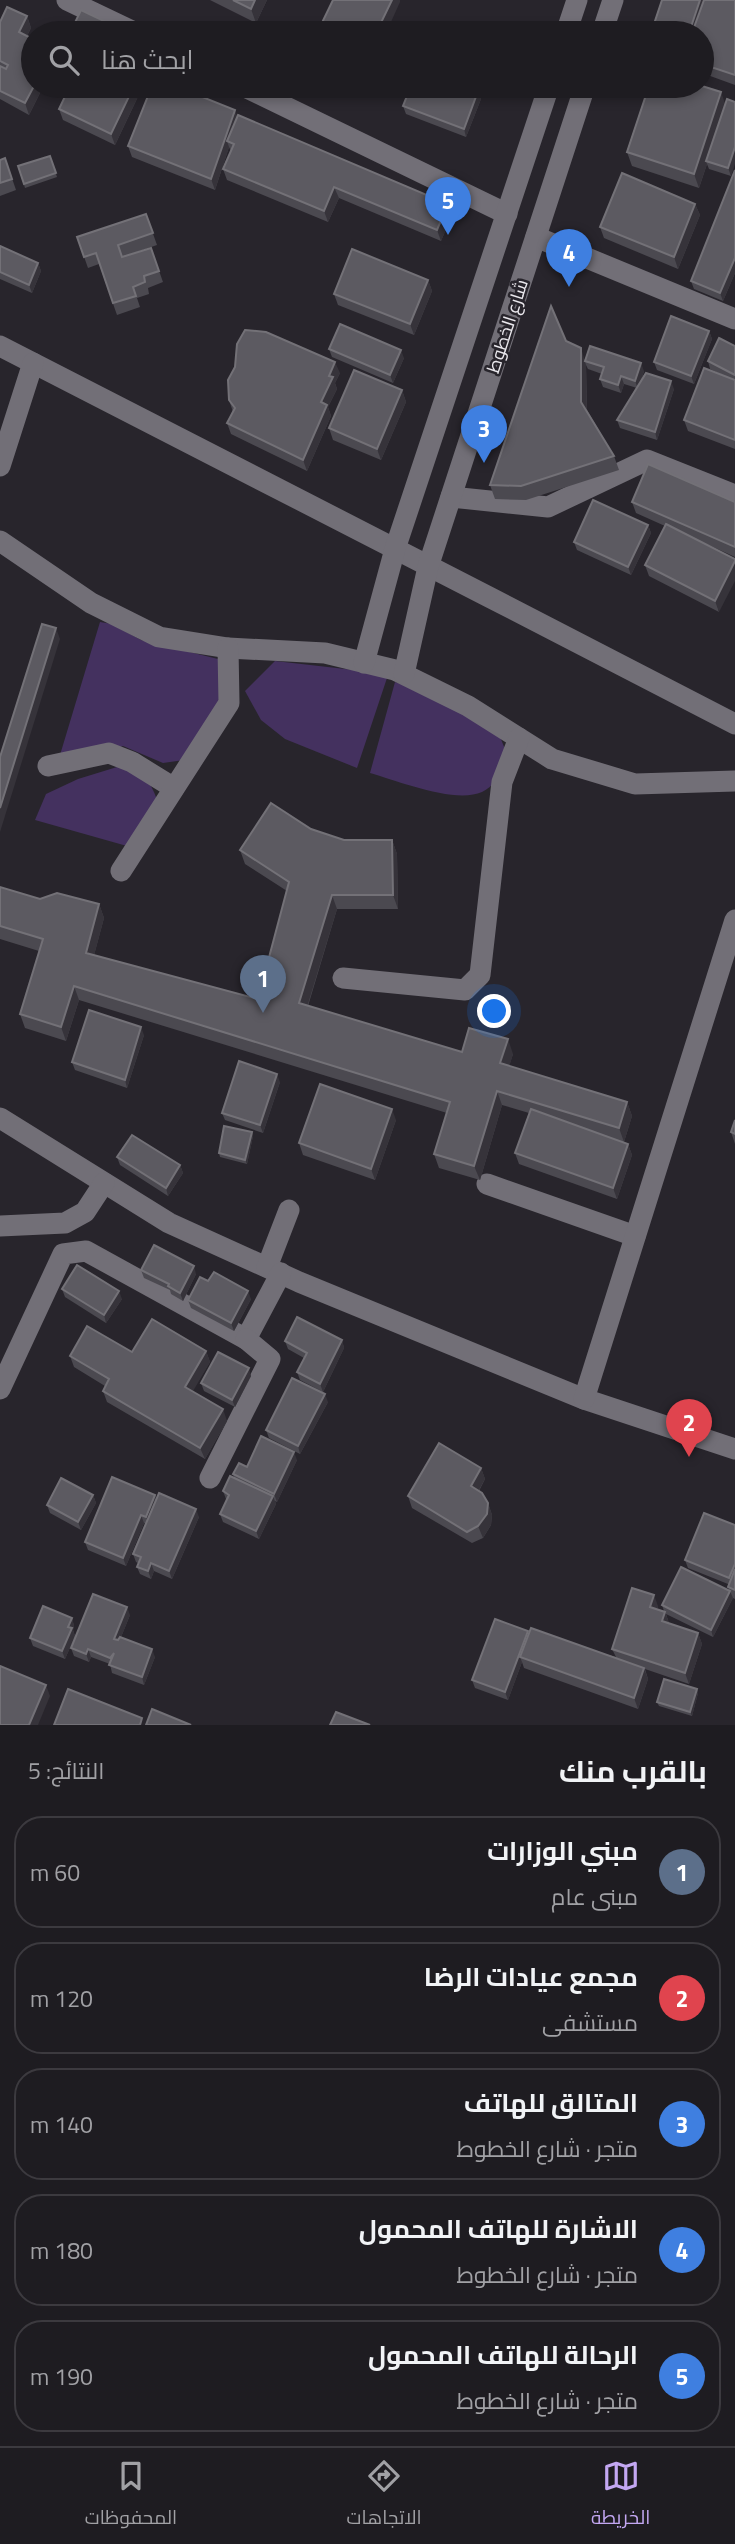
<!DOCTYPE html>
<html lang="ar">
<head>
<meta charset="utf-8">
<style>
  body { margin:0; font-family:"Titillium Web",Cairo,sans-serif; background:#2b292e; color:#f1f3f6; direction:rtl }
  .you { position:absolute; left:495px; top:1012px; width:24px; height:24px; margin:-18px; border:5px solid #fff; border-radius:50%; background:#1a73e8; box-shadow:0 0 0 10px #1a73e833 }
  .badge { display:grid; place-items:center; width:46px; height:46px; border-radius:50%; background:#c3a7f2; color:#fff; font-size:23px; font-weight:700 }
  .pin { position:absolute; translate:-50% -58px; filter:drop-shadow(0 2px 4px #0008) }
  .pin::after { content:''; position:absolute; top:37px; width:24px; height:21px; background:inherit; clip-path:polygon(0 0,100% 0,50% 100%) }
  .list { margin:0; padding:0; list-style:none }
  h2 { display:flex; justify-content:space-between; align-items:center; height:91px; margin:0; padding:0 28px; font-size:30px }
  h2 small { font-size:23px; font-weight:400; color:#a1a1a5 }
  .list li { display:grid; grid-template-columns:46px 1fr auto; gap:21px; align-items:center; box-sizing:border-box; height:112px; margin:0 14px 14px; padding:0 14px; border:2px solid #3c3a3f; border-radius:28px }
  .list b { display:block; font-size:26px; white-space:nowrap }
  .list p { margin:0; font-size:23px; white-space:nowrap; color:#a1a1a5 }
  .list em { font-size:23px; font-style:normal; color:#a1a1a5 }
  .icon { flex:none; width:38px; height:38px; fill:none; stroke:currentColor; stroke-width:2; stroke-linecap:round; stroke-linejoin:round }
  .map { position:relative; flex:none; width:735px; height:1725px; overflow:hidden; direction:ltr }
  .search { position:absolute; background:#1e1c21; box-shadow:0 4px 10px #0003; left:21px; right:21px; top:21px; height:77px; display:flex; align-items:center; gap:18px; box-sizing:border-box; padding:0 24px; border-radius:38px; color:#a1a1a5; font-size:26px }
  .sheet { height:721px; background:#1e1c21 }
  nav { display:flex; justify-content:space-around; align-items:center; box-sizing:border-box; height:98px; border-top:2px solid #3c3a3f; background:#1e1c21; font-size:19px; color:#a1a1a5 }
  nav a { display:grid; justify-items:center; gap:4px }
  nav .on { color:#c3a7f2 }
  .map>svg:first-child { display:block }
  .green { fill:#44315f }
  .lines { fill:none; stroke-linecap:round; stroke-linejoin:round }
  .minor { stroke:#726f77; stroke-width:21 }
  .wall { fill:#4b4950 }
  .shaded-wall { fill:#36333a }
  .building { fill:#5c5a61; stroke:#737177; stroke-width:2 }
  .labels { text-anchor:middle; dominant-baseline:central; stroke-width:5; stroke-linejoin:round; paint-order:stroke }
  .street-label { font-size:18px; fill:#ebe9ee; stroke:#28252c }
</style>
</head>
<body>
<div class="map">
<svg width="735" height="1725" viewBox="0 0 735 1725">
  <rect width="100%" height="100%" fill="#28252c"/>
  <!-- green -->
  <g class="green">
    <polygon points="100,622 112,624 141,640 218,659 226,670 218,721 184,760 163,763 123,746 91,757 60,755"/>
    <polygon points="275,661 354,670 387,678 357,768 285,739 261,720 245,691"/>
    <path d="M 395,682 L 439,695 L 496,727 L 509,759 C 503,770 494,787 482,792 C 455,804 398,781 370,773 Z"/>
    <path d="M 117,767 C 144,773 148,776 158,802 L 134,848 L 35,820 L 46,794 L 78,779 Z"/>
  </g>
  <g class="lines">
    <!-- minor -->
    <g class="minor">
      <polyline points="67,0 136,33"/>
      <polyline points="566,33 577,0"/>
      <polyline points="602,33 613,0"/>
      <polyline points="243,86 507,214"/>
      <polyline points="536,237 735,319"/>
      <path d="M 0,346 C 246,470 490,598 735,724"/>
      <polyline points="0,466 33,363"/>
      <polyline points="451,497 548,507 647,460 735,495"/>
      <polyline points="0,541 91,603 159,637 228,648 325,653 395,670 468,706 552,759 635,784 735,781"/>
      <polyline points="364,663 395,549 549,86"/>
      <polyline points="404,674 428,567 585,86"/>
      <polyline points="48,766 109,753 132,762 174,788"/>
      <polyline points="121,871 229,703 228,648"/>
      <polyline points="343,978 465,990 480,975 502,782 519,738"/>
      <polyline points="0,1118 169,1223 299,1282 584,1399 735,1449"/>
      <polyline points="487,1184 635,1236"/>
      <polyline points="0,1226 65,1223 85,1212 104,1183"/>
      <polyline points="267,1267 289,1210"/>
      <polyline points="0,1389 63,1254 86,1251 246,1339 281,1273"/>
      <polyline points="584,1399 735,920"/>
      <polyline points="210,1478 270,1359 246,1339"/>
    </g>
  </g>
  <!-- wall -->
  <g class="wall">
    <polygon points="210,0 267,0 256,23"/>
    <polygon points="735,0 735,85 702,73 702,33"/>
    <polygon points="27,16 31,28 27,36 33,86 42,86 43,87 29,115 0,99 0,22"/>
    <polygon points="70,86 143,86 115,145 63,120 59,109"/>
    <polygon points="478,91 481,99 466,137 406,114 403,106"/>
    <polygon points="725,104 731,176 709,169 707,164 699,188 632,166 627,152"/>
    <polygon points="237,117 452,215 441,241 339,198 328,222 227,180 223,169 231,151 229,147 215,190 132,157 128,146"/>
    <polygon points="50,156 57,177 25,188 18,166"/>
    <polygon points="5,158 16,190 0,196 0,160"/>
    <polygon points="735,170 735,273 723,301 694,289 691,281"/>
    <polygon points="695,204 700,215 678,269 604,238 600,227"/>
    <polygon points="146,214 157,245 122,257 151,248 163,282 148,288 149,294 137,298 140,307 117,315 99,264 88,268 77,237"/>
    <polygon points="0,246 38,263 41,271 32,293 0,279"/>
    <polygon points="428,280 432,291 414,335 338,305 334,294"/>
    <polygon points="709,331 712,339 694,384 657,370 654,362"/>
    <polygon points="566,341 585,360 644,371 640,384 674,389 657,440 620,428 617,420 637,388 624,384 621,393 603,387 600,379 602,374 588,369 586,365 587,410 614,456 619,470 526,500 495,499 490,485"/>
    <polygon points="735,346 735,449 688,431 684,420 729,378 710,369 708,361"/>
    <polygon points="329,349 404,358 393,383 332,357"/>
    <polygon points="340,373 335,383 337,389 328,407 331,416 307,471 231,434 227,423 233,412 229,400"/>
    <polygon points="402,390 406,402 381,460 333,440 329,428"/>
    <polygon points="632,502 735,502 735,557 700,541 719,612 649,576 645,565 665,526 636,513"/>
    <polygon points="648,525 651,533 631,575 577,550 574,542"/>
    <polygon points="311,829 344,840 392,840 397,854 398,909 337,909 308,1006 462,1052 513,1054 509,1066 627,1102 632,1116 624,1142 628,1144 632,1155 617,1199 519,1164 515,1153 529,1113 502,1105 480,1180 439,1168 434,1154 447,1113 79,1000 66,1041 25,1028 20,1014 39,951 0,939 0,887 40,899 99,904 104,918 94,955 258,999 287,891 245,864 240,850"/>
    <polygon points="144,1035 127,1088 75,1070 72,1062"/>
    <polygon points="280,1082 263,1133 225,1120 222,1113"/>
    <polygon points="396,1120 375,1180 303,1155 299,1143"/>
    <polygon points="735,1120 735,1144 731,1132"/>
    <polygon points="252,1132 253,1136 247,1164 220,1157 219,1153"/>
    <polygon points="117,1157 180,1165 183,1173 168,1196 120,1165"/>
    <polygon points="141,1270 196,1274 183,1301 171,1294 170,1290 144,1278"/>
    <polygon points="208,1281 251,1299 234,1331 191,1308 188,1300"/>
    <polygon points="62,1289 122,1299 106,1323 65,1297"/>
    <polygon points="342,1340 344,1348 323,1392 300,1380 297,1372 304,1358 288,1349 285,1341"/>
    <polygon points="206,1351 210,1362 192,1391 227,1421 205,1459 107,1402 103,1391 105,1386 74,1367 70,1356 132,1352"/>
    <polygon points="251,1376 235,1407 204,1391 201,1383"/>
    <polygon points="328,1402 300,1454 269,1438 266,1430"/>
    <polygon points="297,1460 277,1502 275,1501 276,1504 259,1539 223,1522 220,1514 227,1500 226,1499 223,1491 234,1477 233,1474 247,1467"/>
    <polygon points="481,1468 485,1479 479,1491 488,1503 492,1515 491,1525 483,1538 472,1543 412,1508 408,1496"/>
    <polygon points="93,1495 96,1503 81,1530 50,1513 47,1505"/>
    <polygon points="155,1495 157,1499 199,1517 172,1579 154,1571 151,1579 140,1574 137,1567 138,1563 136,1562 133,1554 146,1524 144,1523 126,1566 88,1550 85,1542"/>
    <polygon points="735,1525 735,1599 733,1598 713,1637 666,1614 669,1623 698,1633 702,1644 689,1684 645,1669 648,1679 638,1709 524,1668 522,1662 508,1700 475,1688 472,1680 528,1631 529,1633 616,1657 612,1649 658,1606 657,1609 664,1611 662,1605 729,1590 728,1587 728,1584 688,1568 685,1560"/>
    <polygon points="130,1615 121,1637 155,1657 144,1685 112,1673 110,1664 91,1657 89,1662 74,1656 71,1648"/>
    <polygon points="72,1618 74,1626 73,1630 75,1636 65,1659 33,1646 30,1638"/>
    <polygon points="697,1689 698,1693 692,1716 659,1706 657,1702"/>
  </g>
  <!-- shaded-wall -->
  <g class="shaded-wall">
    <polygon points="255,0 267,0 256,23 251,9"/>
    <polygon points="392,0 400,0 400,2 386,33 376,33"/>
    <polygon points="700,0 705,0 694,33 689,33"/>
    <polygon points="27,16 31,28 23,43 19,32"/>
    <polygon points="33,61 33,81 29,71"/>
    <polygon points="34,86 42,86 43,87 29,115 25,103"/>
    <polygon points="134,86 143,86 115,145 111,134"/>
    <polygon points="478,91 481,99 466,137 464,129"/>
    <polygon points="721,92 726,106 706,161 707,164 699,188 694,174"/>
    <polygon points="235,110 239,121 227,141 229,147 215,190 211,179"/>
    <polygon points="735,147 735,164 731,176 728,168"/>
    <polygon points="334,187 339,198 328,222 324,211"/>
    <polygon points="448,204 452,215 441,241 437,230"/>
    <polygon points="695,204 700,215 678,269 674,257"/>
    <polygon points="735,258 735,273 723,301 720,293"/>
    <polygon points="38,263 41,271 32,293 29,285"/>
    <polygon points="428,280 432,291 414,335 410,324"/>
    <polygon points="709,331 712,339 694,384 691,376"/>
    <polygon points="581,348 586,365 587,416 581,402"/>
    <polygon points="401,350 404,358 393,383 390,375"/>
    <polygon points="335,362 340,373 335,383 337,389 328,407 331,416 307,471 303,460 329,376"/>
    <polygon points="641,363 644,371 638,389 635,381"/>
    <polygon points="621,376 624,384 621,393 618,385"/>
    <polygon points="671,381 674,389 657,440 655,432"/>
    <polygon points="402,390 406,402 381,460 377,449"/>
    <polygon points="648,525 651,533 631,575 628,567"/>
    <polygon points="735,561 735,581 719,612 715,601"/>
    <polygon points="56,628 60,639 0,832 0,808"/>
    <polygon points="392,840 397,854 398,909 393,895"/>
    <polygon points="332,895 337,909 304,1017 299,1003"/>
    <polygon points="99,904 104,918 91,967 86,953"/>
    <polygon points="74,986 79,1000 66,1041 61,1027"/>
    <polygon points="141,1027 144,1035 127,1088 125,1080"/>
    <polygon points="508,1039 513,1054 506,1077 500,1063"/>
    <polygon points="277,1074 280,1082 263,1133 260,1125"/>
    <polygon points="497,1091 502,1105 480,1180 474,1166"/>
    <polygon points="627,1102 632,1116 624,1142 619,1128"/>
    <polygon points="392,1109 396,1120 375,1180 371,1169"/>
    <polygon points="252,1132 253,1136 247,1164 245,1160"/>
    <polygon points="628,1144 632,1155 617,1199 613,1188"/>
    <polygon points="180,1165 183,1173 168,1196 166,1188"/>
    <polygon points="194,1266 196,1274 183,1301 180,1293"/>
    <polygon points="119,1291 122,1299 106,1323 104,1315"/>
    <polygon points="248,1291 251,1299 234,1331 231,1323"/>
    <polygon points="342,1340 344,1348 323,1392 320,1384"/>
    <polygon points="206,1351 210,1362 189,1398 185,1387"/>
    <polygon points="249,1368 251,1376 235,1407 232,1400"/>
    <polygon points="325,1394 328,1402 300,1454 298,1446"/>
    <polygon points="223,1409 227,1421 205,1459 200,1448"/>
    <polygon points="294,1452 297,1460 277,1502 274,1494"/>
    <polygon points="481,1468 485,1479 475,1497 471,1486"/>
    <polygon points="93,1495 96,1503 81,1530 78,1522"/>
    <polygon points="155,1495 158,1502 149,1525 146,1517"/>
    <polygon points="273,1496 276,1504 259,1539 256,1531"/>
    <polygon points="488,1503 492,1515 491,1525 483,1538 478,1526"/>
    <polygon points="196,1509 199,1517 172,1579 169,1571"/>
    <polygon points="141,1515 144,1523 126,1566 123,1558"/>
    <polygon points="151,1563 154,1571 151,1579 148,1571"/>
    <polygon points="730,1591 733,1598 713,1637 711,1630"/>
    <polygon points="654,1595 658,1606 654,1618 650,1607"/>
    <polygon points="127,1607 130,1615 117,1647 114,1639"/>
    <polygon points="665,1612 669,1623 662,1621"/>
    <polygon points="72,1618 74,1626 73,1630 75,1636 65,1659 62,1651 68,1627"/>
    <polygon points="528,1631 531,1639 520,1657 522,1662 508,1700 505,1692"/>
    <polygon points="698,1633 702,1644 689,1684 685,1673"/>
    <polygon points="88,1649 91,1657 89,1662 86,1654"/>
    <polygon points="152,1649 155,1657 144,1685 142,1677"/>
    <polygon points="644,1668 648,1679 638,1709 634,1698"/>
    <polygon points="46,1685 50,1696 38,1725 29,1725"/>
    <polygon points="697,1689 698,1693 692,1716 690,1712"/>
  </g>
  <!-- building -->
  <g class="building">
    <polygon points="233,0 255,0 251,9"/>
    <polygon points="333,0 392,0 376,33 317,33"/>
    <polygon points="662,0 700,0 689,33 651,33"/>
    <polygon points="704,0 735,0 735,75 702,64 702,33 692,33"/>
    <polygon points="7,7 27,16 19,32 33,39 33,61 29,71 33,73 34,86 25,103 0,91 0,66 6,69 8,65 0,61 0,22"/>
    <polygon points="81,10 129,33 70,33"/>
    <polygon points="70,86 134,86 111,134 59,109"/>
    <polygon points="152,86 175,86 235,110 211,179 128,146"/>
    <polygon points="411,86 463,86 478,91 464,129 403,106"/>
    <polygon points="649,86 702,86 721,92 694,174 627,152"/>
    <polygon points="727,99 735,102 735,147 728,168 706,161"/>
    <polygon points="238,115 448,204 437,230 334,187 324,211 223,169 234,144 227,141"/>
    <polygon points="50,156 56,173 24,184 18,166"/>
    <polygon points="5,158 12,179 0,183 0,160"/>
    <polygon points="735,170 735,258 720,293 691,281"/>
    <polygon points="622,173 695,204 674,257 600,227"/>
    <polygon points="146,214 153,233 118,245 122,257 151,248 159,271 144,276 145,282 133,287 136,296 113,303 96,253 84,257 77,237"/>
    <polygon points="0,246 38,263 29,285 0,272"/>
    <polygon points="352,249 428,280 410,324 334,294"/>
    <polygon points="551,306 566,341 581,348 581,402 614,456 521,486 490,485"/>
    <polygon points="671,316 709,331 691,376 654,362"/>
    <polygon points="340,324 401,350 390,375 329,349"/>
    <polygon points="245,330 266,332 335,362 329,376 333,377 321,402 327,405 303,460 227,423 235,408 229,400 228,380 235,367 237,344"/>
    <polygon points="719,338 735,346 735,375 708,361"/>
    <polygon points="590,346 641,363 635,381 621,376 618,385 600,379 604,367 585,361"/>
    <polygon points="704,368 735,380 735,440 684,420"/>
    <polygon points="354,370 402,390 377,449 329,428"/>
    <polygon points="646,373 671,381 655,432 617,420"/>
    <polygon points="648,464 735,502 735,547 632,502"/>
    <polygon points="593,500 648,525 628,567 574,542"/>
    <polygon points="666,524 735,559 735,561 715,601 645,565"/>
    <polygon points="42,624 56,628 0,808 0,757"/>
    <polygon points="271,803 311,829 344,840 392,840 393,895 332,895 299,1003 462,1052 469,1028 508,1039 500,1063 627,1102 619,1128 497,1091 474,1166 434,1154 450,1102 74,986 61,1027 20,1014 43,939 0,926 0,887 40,899 57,893 99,904 86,953 258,999 289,882 240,850"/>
    <polygon points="89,1010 141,1027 125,1080 72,1062"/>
    <polygon points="239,1061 277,1074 260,1125 222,1113"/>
    <polygon points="320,1084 392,1109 371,1169 299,1143"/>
    <polygon points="531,1109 628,1144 613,1188 515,1153"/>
    <polygon points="735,1120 735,1134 731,1132"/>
    <polygon points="224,1126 252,1132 245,1160 219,1153"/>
    <polygon points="132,1135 180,1165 166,1188 117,1157"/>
    <polygon points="154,1245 194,1266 180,1293 168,1286 169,1284 141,1270"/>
    <polygon points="77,1265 119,1291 104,1315 62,1289"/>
    <polygon points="214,1272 248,1291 231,1323 188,1300 200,1277 208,1281"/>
    <polygon points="297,1317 342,1340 320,1384 297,1372 307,1353 285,1341"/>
    <polygon points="152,1319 206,1351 185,1387 223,1409 200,1448 103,1391 109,1379 70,1356 87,1326 132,1352"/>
    <polygon points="218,1352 249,1368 232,1400 201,1383"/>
    <polygon points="292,1378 325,1394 298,1446 266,1430"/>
    <polygon points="261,1436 294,1452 274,1494 233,1474 239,1463 247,1467"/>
    <polygon points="439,1443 481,1468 471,1486 482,1493 488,1503 487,1514 478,1526 467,1532 408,1496"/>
    <polygon points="230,1476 273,1496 256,1531 220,1514 229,1495 223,1491"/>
    <polygon points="112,1477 155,1495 146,1517 141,1515 123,1558 85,1542"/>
    <polygon points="61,1478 93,1495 78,1522 47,1505"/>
    <polygon points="159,1493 196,1509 169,1571 151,1563 148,1571 137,1567 141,1557 133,1554"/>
    <polygon points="704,1513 735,1525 735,1564 729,1578 685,1560"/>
    <polygon points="681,1567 730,1591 711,1630 662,1605"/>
    <polygon points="735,1569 735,1590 728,1587"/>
    <polygon points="632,1588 654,1595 650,1607 665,1612 662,1621 698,1633 685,1673 612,1649"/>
    <polygon points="93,1594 127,1607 114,1639 118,1640 120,1637 152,1649 142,1677 109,1665 114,1653 110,1658 88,1649 86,1654 71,1648"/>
    <polygon points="43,1606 72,1618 68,1627 72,1628 62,1651 30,1638"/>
    <polygon points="495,1619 528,1631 505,1692 472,1680"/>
    <polygon points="531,1628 644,1668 634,1698 520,1657"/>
    <polygon points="0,1666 46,1685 29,1725 0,1725"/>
    <polygon points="664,1679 697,1689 690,1712 657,1702"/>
    <polygon points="68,1689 142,1718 140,1725 54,1725"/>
    <polygon points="152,1709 191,1725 146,1725"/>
    <polygon points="336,1712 370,1725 330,1725"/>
  </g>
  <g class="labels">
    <!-- street labels -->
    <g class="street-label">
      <text transform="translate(507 326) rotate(-72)">شارع الخطوط</text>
    </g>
  </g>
</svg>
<div class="you"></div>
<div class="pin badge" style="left:263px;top:1013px;background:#5c6f8a">1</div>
<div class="pin badge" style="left:689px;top:1457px;background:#e0444e">2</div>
<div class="pin badge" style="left:484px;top:463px;background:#3f7fe0">3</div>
<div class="pin badge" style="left:569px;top:287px;background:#3f7fe0">4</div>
<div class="pin badge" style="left:448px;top:235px;background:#3f7fe0">5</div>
<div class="search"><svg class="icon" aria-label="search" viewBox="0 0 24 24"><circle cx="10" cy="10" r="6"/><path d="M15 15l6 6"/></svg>ابحث هنا</div>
</div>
<section class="sheet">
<h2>بالقرب منك<small>النتائج: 5</small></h2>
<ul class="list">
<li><span class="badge" style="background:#5c6f8a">1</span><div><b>مبني الوزارات</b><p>مبنى عام</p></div><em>60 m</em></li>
<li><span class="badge" style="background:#e0444e">2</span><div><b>مجمع عيادات الرضا</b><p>مستشفى</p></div><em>120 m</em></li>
<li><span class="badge" style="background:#3f7fe0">3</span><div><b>المتالق للهاتف</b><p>متجر · شارع الخطوط</p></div><em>140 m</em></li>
<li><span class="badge" style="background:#3f7fe0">4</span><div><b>الاشارة للهاتف المحمول</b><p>متجر · شارع الخطوط</p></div><em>180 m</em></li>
<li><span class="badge" style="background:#3f7fe0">5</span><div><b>الرحالة للهاتف المحمول</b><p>متجر · شارع الخطوط</p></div><em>190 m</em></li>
</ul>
</section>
<nav>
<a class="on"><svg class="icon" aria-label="map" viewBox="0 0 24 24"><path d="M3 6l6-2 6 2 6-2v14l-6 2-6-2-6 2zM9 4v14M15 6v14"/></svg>الخريطة</a>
<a><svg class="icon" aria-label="directions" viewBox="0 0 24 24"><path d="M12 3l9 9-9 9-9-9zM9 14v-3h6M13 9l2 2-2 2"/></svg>الاتجاهات</a>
<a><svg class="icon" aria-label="saved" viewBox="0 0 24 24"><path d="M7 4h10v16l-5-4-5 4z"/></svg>المحفوظات</a>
</nav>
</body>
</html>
